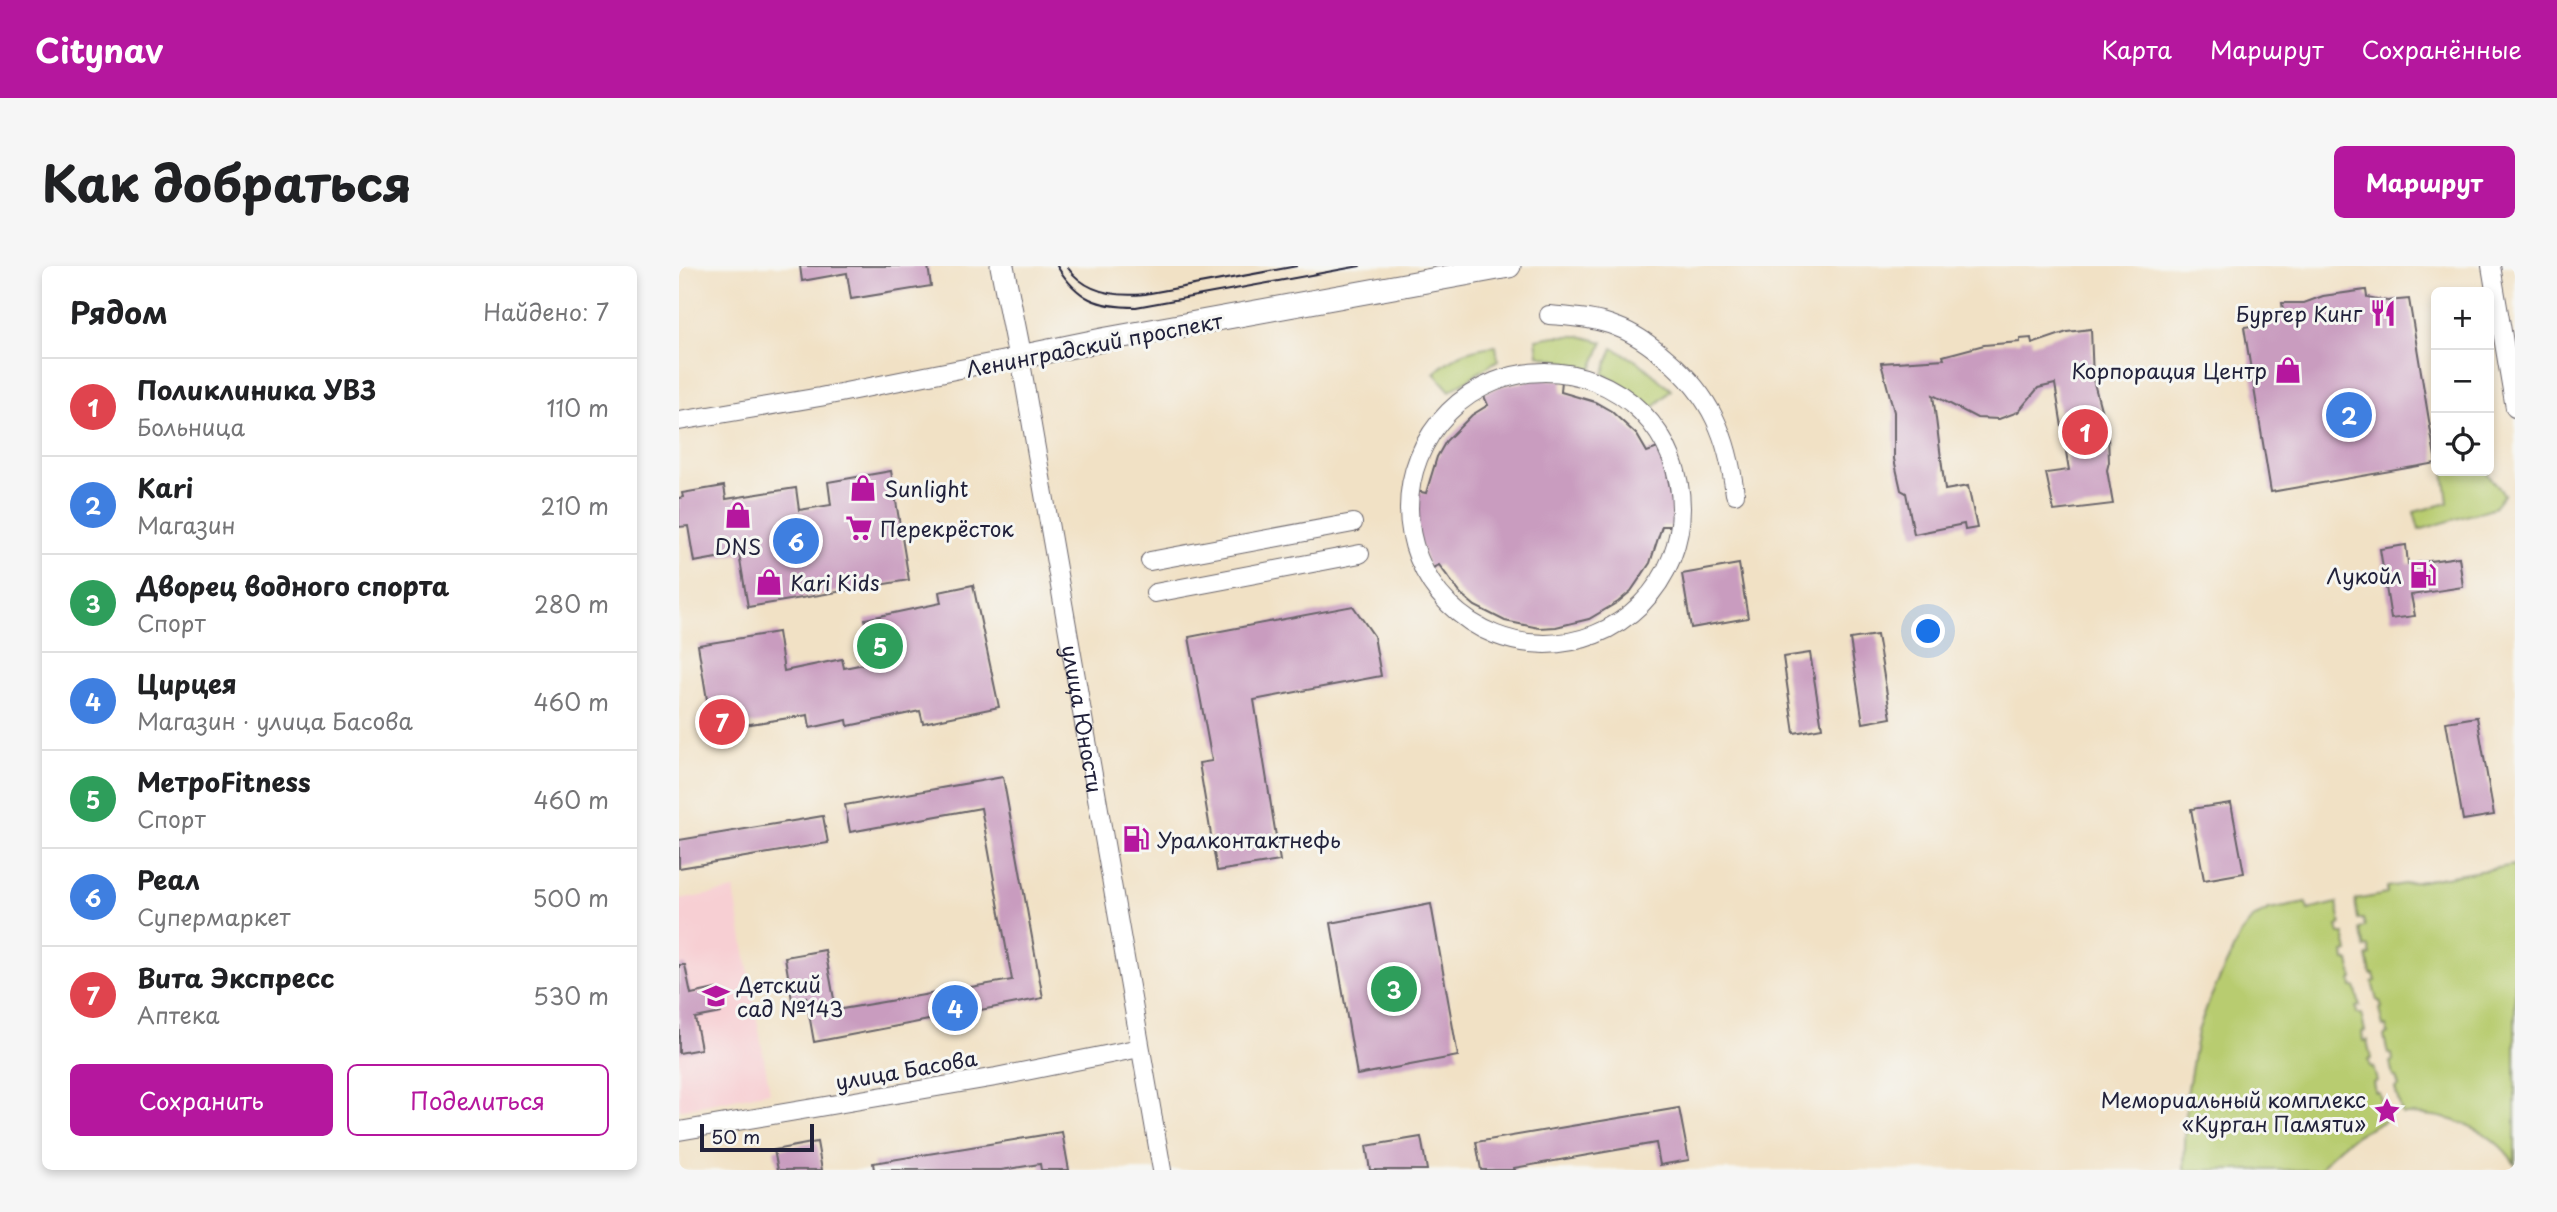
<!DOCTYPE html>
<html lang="ru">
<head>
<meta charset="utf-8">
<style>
  body { margin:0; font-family:"Playpen Sans",sans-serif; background:#f6f6f6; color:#202124 }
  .controls { position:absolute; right:21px; top:21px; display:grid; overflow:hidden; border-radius:10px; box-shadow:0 4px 10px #0003 }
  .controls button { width:63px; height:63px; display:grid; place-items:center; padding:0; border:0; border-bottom:2px solid #e0e0e0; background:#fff; color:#202124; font:35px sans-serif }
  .scale { position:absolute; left:21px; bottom:18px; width:114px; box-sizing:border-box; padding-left:7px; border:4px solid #22223b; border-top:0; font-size:19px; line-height:24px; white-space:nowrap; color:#22223b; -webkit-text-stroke:5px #f6f6f2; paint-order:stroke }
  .you { position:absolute; left:1250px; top:366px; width:24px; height:24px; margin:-18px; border:5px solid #fff; border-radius:50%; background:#1a73e8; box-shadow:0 0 0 10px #1a73e833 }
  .badge { display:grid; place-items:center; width:46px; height:46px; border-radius:50%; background:#b5179e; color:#fff; font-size:23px; font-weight:700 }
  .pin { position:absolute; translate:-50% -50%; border:4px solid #fff; box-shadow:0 2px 7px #0006 }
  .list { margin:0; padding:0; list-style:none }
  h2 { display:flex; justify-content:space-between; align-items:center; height:91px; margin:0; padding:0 28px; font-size:30px }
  h2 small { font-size:23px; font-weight:400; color:#757577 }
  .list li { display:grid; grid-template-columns:46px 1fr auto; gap:21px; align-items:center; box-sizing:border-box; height:98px; padding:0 28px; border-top:2px solid #e0e0e0 }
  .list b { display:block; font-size:26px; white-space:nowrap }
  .list p { margin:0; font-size:23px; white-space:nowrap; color:#757577 }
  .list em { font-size:23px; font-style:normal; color:#757577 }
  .actions { display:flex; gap:14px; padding:21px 28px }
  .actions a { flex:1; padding:16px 0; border:2px solid #b5179e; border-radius:10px; text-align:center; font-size:24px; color:#b5179e }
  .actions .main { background:#b5179e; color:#fff }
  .icon { flex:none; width:38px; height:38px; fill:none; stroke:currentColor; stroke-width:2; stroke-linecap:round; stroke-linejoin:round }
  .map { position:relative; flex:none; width:1836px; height:904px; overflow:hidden; border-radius:10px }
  header { display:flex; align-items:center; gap:42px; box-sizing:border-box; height:98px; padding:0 35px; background:#b5179e; color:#fff }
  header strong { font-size:33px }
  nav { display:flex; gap:38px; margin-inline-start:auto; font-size:24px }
  .intro { display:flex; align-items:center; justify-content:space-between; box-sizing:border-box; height:168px; padding:0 42px }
  h1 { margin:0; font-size:49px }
  .button { padding:18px 32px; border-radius:10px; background:#b5179e; color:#fff; font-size:24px; font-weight:700 }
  main { display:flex; gap:42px; padding:0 42px }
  aside { flex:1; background:#fff; border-radius:10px; box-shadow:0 4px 10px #0003 }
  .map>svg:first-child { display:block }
  .built { fill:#f7cfd3 }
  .green { fill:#b8cc6f; stroke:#6d7755; stroke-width:2 }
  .building { fill:#c99cbf }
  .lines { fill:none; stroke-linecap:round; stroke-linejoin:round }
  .minor-casing { stroke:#6a656b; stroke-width:20 }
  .major-casing { stroke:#6a656b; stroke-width:25 }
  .minor { stroke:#fff; stroke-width:18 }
  .major { stroke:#fff; stroke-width:23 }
  .tram { stroke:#22223b; stroke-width:2 }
  .labels { text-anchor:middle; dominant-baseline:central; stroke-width:6; stroke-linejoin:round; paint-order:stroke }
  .poi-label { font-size:21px; fill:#22223b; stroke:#f6f6f2; text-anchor:start }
  .street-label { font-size:21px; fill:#22223b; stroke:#f6f6f2 }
</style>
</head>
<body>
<header>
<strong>Citynav</strong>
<nav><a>Карта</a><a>Маршрут</a><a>Сохранённые</a></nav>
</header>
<div class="intro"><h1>Как добраться</h1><a class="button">Маршрут</a></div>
<main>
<aside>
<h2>Рядом<small>Найдено: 7</small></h2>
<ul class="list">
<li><span class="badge" style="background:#e0444e">1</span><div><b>Поликлиника УВЗ</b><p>Больница</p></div><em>110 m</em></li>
<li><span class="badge" style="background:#3f7fe0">2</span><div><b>Kari</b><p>Магазин</p></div><em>210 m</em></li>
<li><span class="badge" style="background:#2e9e5b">3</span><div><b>Дворец водного спорта</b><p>Спорт</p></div><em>280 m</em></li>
<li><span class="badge" style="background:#3f7fe0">4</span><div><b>Цирцея</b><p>Магазин · улица Басова</p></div><em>460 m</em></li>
<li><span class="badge" style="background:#2e9e5b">5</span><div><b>МетроFitness</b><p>Спорт</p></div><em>460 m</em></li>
<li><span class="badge" style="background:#3f7fe0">6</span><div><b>Реал</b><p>Супермаркет</p></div><em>500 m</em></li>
<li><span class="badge" style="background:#e0444e">7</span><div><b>Вита Экспресс</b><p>Аптека</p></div><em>530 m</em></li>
</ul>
<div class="actions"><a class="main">Сохранить</a><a>Поделиться</a></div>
</aside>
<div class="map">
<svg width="1836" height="904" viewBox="0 0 1836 904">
  <rect width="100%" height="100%" fill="#f6f6f2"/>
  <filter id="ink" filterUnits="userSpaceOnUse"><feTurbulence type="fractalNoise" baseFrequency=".0143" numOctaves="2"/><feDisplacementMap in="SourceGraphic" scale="14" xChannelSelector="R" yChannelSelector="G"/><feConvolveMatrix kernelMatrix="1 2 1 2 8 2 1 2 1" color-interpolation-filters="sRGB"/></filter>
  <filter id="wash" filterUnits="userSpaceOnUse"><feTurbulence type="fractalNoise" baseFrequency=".00686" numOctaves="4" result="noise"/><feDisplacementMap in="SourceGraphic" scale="28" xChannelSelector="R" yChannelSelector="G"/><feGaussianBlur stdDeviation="1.57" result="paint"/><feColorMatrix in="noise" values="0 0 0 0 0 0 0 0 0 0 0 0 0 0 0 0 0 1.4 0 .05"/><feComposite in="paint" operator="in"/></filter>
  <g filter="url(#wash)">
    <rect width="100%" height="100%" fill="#f1e1c5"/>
    <!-- built -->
    <polygon class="built" points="55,624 91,826 0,844 0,634"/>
    <!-- green -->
    <g class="green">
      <polygon points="876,70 901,70 924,76 913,103 859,89 857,73"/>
      <path d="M 817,80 L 819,94 L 771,125 L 755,107 C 775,89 791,82 817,80 Z"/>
      <polygon points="934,82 961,97 992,124 973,143 938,115 924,108"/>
      <polygon points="1765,205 1806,205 1825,228 1814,242 1740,264 1735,246 1769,237"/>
      <path d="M 1836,599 L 1836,898 C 1811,860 1766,847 1723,848 L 1716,822 L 1720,820 L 1717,811 L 1714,811 L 1711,796 L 1714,795 L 1713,788 L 1709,788 L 1705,770 L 1709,768 L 1707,760 L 1704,761 L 1700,743 L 1703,742 L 1701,735 L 1698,735 L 1693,716 L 1697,715 L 1695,708 L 1692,708 L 1688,690 L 1692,689 L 1690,681 L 1686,682 L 1681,663 L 1686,661 L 1684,653 L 1679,653 L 1676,634 L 1708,628 L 1708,621 Z"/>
      <path d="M 1627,637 L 1629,644 L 1658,637 L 1662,658 L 1658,660 L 1660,668 L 1665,668 L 1669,686 L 1665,687 L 1666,695 L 1670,695 L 1674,713 L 1672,714 L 1673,721 L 1676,721 L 1681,740 L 1677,741 L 1678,748 L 1682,748 L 1686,765 L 1683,766 L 1684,775 L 1688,774 L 1692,793 L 1689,794 L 1691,801 L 1694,801 L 1698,815 L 1694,816 L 1696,826 L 1700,826 L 1706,855 C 1679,865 1657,880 1641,904 L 1505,904 L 1508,828 L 1519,765 L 1530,735 L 1562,667 L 1574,652 L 1590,644 Z"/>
    </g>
    <g id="blocks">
      <!-- building -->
      <g class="building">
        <polygon points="121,0 249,0 252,20 172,33 168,7 123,15"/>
        <polygon points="1687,24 1688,31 1708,35 1730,33 1757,197 1592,226 1565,61 1586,58 1604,45 1603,37 1625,37 1644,30"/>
        <polygon points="1412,63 1414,113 1429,170 1430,196 1428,204 1434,238 1375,245 1367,207 1390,204 1376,118 1359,122 1339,146 1320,153 1298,152 1254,129 1266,224 1289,220 1298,262 1286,264 1285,258 1235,268 1227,227 1222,224 1215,193 1215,146 1202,97 1265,93 1264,90 1305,79 1341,76 1341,73 1352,72 1353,78 1388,66"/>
        <polygon points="861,113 883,114 882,126 916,136 932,145 958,169 968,186 979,182 986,199 994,236 994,260 983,260 971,297 952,325 939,336 910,353 877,361 860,362 826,355 796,340 782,328 760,299 751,303 741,278 736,251 737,225 747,227 758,191 767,175 793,149 809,139 804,128 822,120"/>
        <polygon points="212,205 230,314 69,341 60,288 15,296 9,260 0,261 0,232 4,231 3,227 45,220 47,233 117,222 120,244 152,239 149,216"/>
        <polygon points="1727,279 1729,298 1780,291 1784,321 1732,329 1736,350 1712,353 1701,283"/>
        <polygon points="1060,298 1069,352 1012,362 1003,308"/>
        <polygon points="294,319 320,441 244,457 241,445 169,460 168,454 131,462 129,449 33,464 19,379 99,366 105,405 163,393 165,402 195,396 186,353 262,337 260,326"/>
        <polygon points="674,340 695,370 702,410 575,434 601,595 538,605 520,497 533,495 510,371"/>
        <polygon points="1198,369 1212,452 1184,457 1171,373"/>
        <polygon points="1131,387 1143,462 1115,467 1104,391"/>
        <polygon points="1798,451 1815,549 1784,554 1767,456"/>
        <polygon points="324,511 364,732 135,776 127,731 113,734 106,691 146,684 157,744 333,714 302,542 171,566 166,539"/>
        <polygon points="1552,537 1565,607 1525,614 1512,543"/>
        <polygon points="144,550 149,577 0,602 0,574"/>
        <polygon points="752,638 779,790 678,809 652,657"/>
        <polygon points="0,699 6,699 12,728 37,723 42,747 16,752 22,783 0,787"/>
        <polygon points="1000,842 1010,894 981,899 977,877 835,902 836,904 802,904 797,876"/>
        <polygon points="383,866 390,904 362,904 361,898 322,904 195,904 194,897"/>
        <polygon points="742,871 748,904 691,904 687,880"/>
        <polygon points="138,876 143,904 99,904 95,884"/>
      </g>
    </g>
  </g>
  <g filter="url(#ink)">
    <use href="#blocks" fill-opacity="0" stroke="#6a656b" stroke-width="2"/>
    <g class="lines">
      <defs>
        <g id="minor">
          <polyline points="1812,0 1836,142"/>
          <path d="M 870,49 C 893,51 916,52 938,61 C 957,68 973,80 988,93 C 1032,130 1049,171 1056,228"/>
          <circle cx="866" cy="242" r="136"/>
          <path id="s1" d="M 0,155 L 141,131 L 341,91 L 483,904"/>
          <polyline points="471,295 674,257"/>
          <polyline points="476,327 681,288"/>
          <polyline points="0,865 317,811 461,782"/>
        </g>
        <polyline id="major" points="323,0 341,91 428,73 830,0"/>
      </defs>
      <!-- minor casing -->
      <use href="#minor" class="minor-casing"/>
      <!-- major casing -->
      <use href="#major" class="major-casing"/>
      <!-- minor -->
      <use href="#minor" class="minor"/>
      <!-- major -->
      <use href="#major" class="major"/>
      <!-- tram -->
      <g class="tram">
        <path d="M 378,0 C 399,34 419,41 457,41 L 681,0"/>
        <path d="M 389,2 C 407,27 437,31 466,28 L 618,0"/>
      </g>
    </g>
  </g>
  <!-- icons -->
  <defs>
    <symbol id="restaurant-bare" viewBox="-9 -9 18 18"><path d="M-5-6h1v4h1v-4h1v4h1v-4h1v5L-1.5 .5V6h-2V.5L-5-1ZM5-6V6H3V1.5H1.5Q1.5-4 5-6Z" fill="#b5179e" stroke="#f6f6f2" stroke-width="2.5" paint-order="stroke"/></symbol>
    <symbol id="shop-bare" viewBox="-9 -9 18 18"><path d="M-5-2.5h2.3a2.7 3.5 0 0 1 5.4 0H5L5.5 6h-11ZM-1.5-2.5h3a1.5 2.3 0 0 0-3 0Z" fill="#b5179e" stroke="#f6f6f2" stroke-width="2.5" paint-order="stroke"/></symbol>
    <symbol id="supermarket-bare" viewBox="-9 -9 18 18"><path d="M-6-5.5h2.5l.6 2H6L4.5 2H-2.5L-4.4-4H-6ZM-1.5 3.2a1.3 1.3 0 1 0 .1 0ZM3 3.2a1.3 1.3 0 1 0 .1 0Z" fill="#b5179e" stroke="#f6f6f2" stroke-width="2.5" paint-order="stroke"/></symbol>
    <symbol id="fuel-bare" viewBox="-9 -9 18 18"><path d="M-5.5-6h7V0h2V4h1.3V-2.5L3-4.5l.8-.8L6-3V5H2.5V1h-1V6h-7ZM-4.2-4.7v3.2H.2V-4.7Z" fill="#b5179e" stroke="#f6f6f2" stroke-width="2.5" paint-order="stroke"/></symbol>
    <symbol id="school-bare" viewBox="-9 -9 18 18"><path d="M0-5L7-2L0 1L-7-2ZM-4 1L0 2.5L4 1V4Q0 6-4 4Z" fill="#b5179e" stroke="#f6f6f2" stroke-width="2.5" paint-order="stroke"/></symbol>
    <symbol id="sight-bare" viewBox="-9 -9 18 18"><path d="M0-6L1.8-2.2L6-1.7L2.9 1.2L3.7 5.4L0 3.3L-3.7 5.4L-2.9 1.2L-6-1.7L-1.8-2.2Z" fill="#b5179e" stroke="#f6f6f2" stroke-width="2.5" paint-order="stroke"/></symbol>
  </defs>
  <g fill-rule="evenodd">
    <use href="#restaurant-bare" x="1685" y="28" width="38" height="38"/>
    <use href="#shop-bare" x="1590" y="85" width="38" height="38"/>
    <use href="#shop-bare" x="165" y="203" width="38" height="38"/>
    <use href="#shop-bare" x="40" y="230" width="38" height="38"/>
    <use href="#supermarket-bare" x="161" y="243" width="38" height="38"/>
    <use href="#fuel-bare" x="1725" y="290" width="38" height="38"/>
    <use href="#shop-bare" x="71" y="297" width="38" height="38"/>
    <use href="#fuel-bare" x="438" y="554" width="38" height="38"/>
    <use href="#school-bare" x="18" y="711" width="38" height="38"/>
    <use href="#sight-bare" x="1689" y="826" width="38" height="38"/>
  </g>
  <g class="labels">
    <!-- poi labels -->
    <g class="poi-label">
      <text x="1683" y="47" text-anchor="end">Бургер Кинг</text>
      <text x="1588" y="104" text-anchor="end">Корпорация Центр</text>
      <text x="205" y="222">Sunlight</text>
      <text x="201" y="262">Перекрёсток</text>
      <text x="59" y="280" text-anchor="middle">DNS</text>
      <text x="1723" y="309" text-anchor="end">Лукойл</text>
      <text x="111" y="316">Kari Kids</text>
      <text x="478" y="573">Уралконтактнефь</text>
      <text x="58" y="718">Детский<tspan x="58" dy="24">сад №143</tspan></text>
      <text x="1687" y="833" text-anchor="end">Мемориальный комплекс<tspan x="1687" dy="24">«Курган Памяти»</tspan></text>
    </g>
    <!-- street labels -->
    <g class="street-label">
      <text transform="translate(415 78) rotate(-11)">Ленинградский проспект</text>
      <text stroke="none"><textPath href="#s1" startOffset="714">улица Юности</textPath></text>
      <text transform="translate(227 803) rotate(-10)">улица Басова</text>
    </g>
  </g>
</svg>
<div class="controls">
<button>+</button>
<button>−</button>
<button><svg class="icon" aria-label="locate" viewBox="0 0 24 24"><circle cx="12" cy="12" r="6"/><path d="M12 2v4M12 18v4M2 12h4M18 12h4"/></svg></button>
</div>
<div class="scale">50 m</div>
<div class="you"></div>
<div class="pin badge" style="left:1406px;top:166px;background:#e0444e">1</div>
<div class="pin badge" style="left:1670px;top:149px;background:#3f7fe0">2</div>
<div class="pin badge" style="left:715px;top:723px;background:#2e9e5b">3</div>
<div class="pin badge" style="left:276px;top:742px;background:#3f7fe0">4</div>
<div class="pin badge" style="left:201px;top:380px;background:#2e9e5b">5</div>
<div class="pin badge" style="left:117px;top:275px;background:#3f7fe0">6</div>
<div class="pin badge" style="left:43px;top:456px;background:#e0444e">7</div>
</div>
</main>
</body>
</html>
